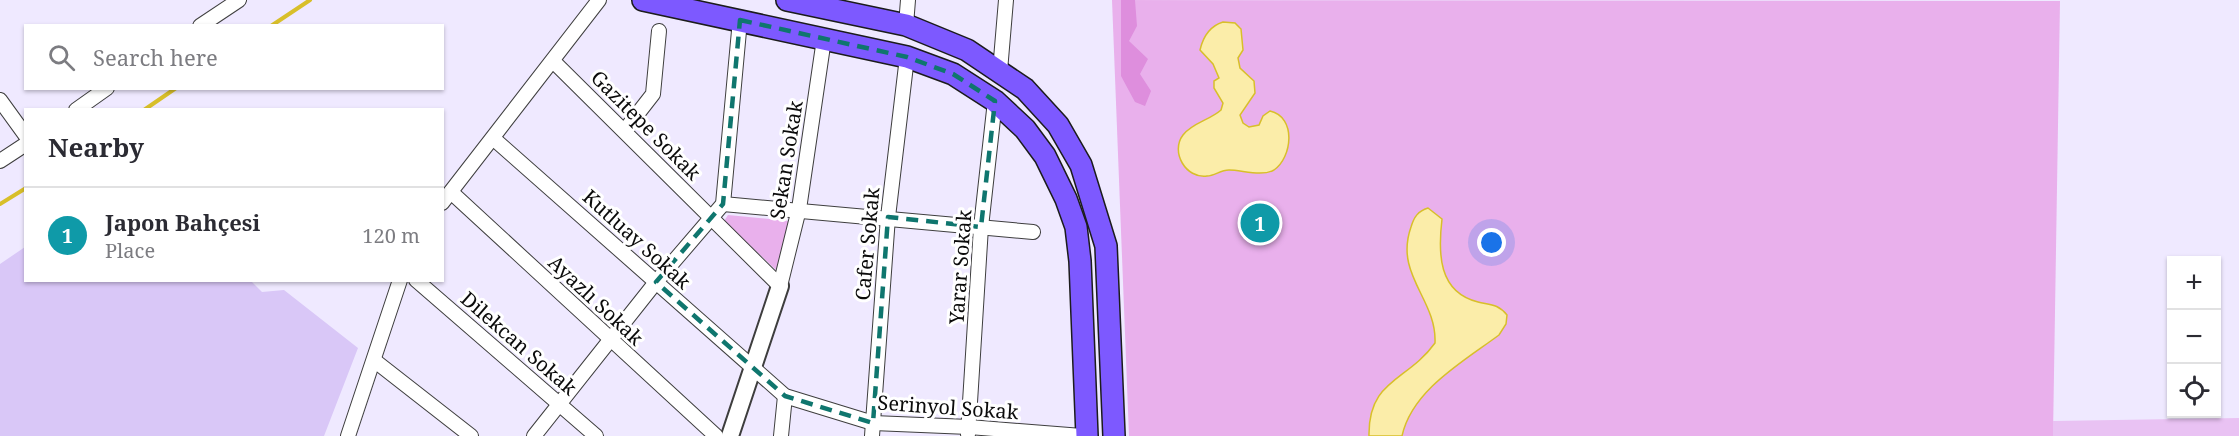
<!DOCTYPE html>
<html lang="en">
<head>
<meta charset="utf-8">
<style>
  body { margin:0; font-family:"Noto Serif",serif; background:#f2f2f3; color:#2b2b33 }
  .controls { position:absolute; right:18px; bottom:18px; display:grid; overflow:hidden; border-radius:0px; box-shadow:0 2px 4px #0004 }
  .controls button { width:54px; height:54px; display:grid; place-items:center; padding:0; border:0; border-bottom:2px solid #e1e1e2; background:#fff; color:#2b2b33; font:30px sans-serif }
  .you { position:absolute; left:1492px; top:243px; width:21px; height:21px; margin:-15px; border:4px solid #fff; border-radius:50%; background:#1a73e8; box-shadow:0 0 0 9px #1a73e833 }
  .badge { display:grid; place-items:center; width:39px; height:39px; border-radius:50%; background:#197ec5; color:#fff; font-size:20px; font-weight:700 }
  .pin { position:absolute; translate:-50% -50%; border:3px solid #fff; box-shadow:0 2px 6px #0006 }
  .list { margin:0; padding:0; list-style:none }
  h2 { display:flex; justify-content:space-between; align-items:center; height:78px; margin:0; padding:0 24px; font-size:26px }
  h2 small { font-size:20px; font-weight:400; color:#7c7c81 }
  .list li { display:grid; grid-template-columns:39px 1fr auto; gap:18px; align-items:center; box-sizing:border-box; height:96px; padding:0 24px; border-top:2px solid #e1e1e2 }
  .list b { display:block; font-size:22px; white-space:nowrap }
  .list p { margin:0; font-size:20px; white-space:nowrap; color:#7c7c81 }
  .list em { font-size:20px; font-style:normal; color:#7c7c81 }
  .icon { flex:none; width:33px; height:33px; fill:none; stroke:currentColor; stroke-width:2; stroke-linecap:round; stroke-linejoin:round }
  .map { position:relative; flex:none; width:2239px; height:436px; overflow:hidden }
  .search { position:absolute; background:#fff; box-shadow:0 2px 4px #0004; left:24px; top:24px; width:420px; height:66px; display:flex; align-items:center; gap:15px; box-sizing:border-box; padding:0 21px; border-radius:0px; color:#7c7c81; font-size:22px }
  .panel { position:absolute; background:#fff; box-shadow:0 2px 4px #0004; left:24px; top:108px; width:420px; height:174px; border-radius:0px }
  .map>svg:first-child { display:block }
  .farmland { fill:#d9c7f7 }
  .green { fill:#e9b0ec }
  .forest { fill:#de8edd }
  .pitch { fill:#e9c2f3 }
  .water { fill:#fbeda9; stroke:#d8bf2a; stroke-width:1.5 }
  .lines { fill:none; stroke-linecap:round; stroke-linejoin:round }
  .stream { stroke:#d8bf2a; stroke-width:4 }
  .minor-casing { stroke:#3e3e3e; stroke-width:16 }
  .tertiary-casing { stroke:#3e3e3e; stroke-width:20 }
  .primary-casing { stroke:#1c1c1c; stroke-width:24 }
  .minor { stroke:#fff; stroke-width:14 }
  .tertiary { stroke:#fff; stroke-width:16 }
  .primary { stroke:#7d59ff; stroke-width:21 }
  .marked { fill:none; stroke:#0f766e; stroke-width:4.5; stroke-dasharray:12 8; stroke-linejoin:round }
  .labels { text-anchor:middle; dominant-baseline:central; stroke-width:6; stroke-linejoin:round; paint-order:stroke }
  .street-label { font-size:20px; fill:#0b0b0b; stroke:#fff }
</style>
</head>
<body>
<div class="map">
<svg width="2239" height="436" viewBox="0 0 2239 436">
  <rect width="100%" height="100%" fill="#efe9ff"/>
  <!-- farmland -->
  <polygon class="farmland" points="25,247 26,280 250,280 262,292 284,290 358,348 324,436 0,436 0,264"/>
  <!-- green -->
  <g class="green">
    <polygon points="1112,0 2060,1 2053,436 1129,436"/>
    <polygon points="728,215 789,221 776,270 724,221"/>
  </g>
  <!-- forest -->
  <polygon class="forest" points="1121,0 1135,0 1137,26 1129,41 1148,59 1140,74 1151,91 1145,106 1135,102 1121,76"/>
  <!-- pitch -->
  <polygon class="pitch" points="2239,418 2239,436 2053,436 2053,421"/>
  <!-- water -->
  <g class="water">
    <path d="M 1223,22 L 1235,23 L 1241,29 L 1243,50 L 1238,58 L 1240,68 L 1254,81 L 1255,93 L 1240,115 L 1243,123 L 1249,127 L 1259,125 L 1263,116 L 1270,111 C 1297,117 1292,158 1274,170 C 1262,177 1242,170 1229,170 C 1220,170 1215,176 1207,176 C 1186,179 1170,152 1183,135 C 1192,123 1210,120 1221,110 L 1223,103 L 1214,88 L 1214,81 L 1219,78 L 1213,64 L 1200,50 C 1203,37 1210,26 1223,22 Z"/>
    <path d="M 1428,208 L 1442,219 C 1438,253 1438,292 1478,302 C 1491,305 1498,304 1507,315 L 1506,324 L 1499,335 C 1464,361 1412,390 1402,436 L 1369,436 C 1368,379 1407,382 1435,343 C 1437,299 1394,275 1411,227 C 1414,217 1418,211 1428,208 Z"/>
  </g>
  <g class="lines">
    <!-- stream -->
    <g class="stream">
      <polyline points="271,26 310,0"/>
      <polyline points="144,110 176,88"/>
      <polyline points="0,204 26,188"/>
    </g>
    <defs>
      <g id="minor">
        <polyline points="906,25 908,0"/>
        <polyline points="200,26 239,0"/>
        <polyline points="553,61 780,286"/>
        <polyline points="1000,71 1006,0"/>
        <polyline points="0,100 26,136"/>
        <polyline points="76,110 107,88"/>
        <polyline points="625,130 653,94 659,31"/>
        <polyline points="494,139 785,396 873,423 969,427 1082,436"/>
        <polyline points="0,161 26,144"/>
        <polyline points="451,192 716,436"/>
        <polyline points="442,203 599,0"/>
        <polyline points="723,204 1033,232"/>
        <polyline points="416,280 596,436"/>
        <polyline points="780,286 799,209 824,39"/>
        <polyline points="375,361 471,436"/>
        <polyline points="968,434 981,227 995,101"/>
        <polyline points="348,436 400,280"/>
        <polyline points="534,436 656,282 723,204 740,20"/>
        <polyline points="781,436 785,396"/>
        <polyline points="872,436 888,217 907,57"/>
      </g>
      <polyline id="tertiary" points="730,436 780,286"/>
      <g id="primary">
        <polyline points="643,0 907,57 953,74 995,101 1025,129 1045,156 1066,199 1076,227 1080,261 1087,436"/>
        <polyline points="787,0 906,25 967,50 1025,89 1058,125 1081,165 1106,246 1114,436"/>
      </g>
    </defs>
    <!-- minor casing -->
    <use href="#minor" class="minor-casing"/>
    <!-- tertiary casing -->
    <use href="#tertiary" class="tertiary-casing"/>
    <!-- primary casing -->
    <use href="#primary" class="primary-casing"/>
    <!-- minor -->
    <use href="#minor" class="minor"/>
    <!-- tertiary -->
    <use href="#tertiary" class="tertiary"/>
    <!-- primary -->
    <use href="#primary" class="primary"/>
  </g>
  <!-- marked area -->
  <path class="marked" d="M 740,20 L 907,57 L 953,74 L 995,101 L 981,227 L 888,217 L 873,423 L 785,396 L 656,282 L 723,204 Z"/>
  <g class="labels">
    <!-- street labels -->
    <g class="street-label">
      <text transform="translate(646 125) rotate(45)">Gazitepe Sokak</text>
      <text transform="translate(786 160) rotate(-81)">Sekan Sokak</text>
      <text transform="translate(637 239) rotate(42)">Kutluay Sokak</text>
      <text transform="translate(867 244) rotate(-85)">Cafer Sokak</text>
      <text transform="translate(960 267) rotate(-86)">Yarar Sokak</text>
      <text transform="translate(596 300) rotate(43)">Ayazlı Sokak</text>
      <text transform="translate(519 343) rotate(41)">Dilekcan Sokak</text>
      <text transform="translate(948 407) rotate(4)">Serinyol Sokak</text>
    </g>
  </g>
</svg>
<div class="controls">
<button>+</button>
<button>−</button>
<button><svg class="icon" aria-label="locate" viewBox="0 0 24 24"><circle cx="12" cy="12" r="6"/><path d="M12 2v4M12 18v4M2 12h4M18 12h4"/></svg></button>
</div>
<div class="you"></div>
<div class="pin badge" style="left:1260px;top:223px;background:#0f9aa8">1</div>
<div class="search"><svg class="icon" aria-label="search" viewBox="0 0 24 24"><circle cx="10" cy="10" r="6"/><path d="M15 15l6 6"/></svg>Search here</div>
<section class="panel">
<h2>Nearby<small></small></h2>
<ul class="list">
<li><span class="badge" style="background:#0f9aa8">1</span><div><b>Japon Bahçesi</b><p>Place</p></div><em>120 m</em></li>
</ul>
</section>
</div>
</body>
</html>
